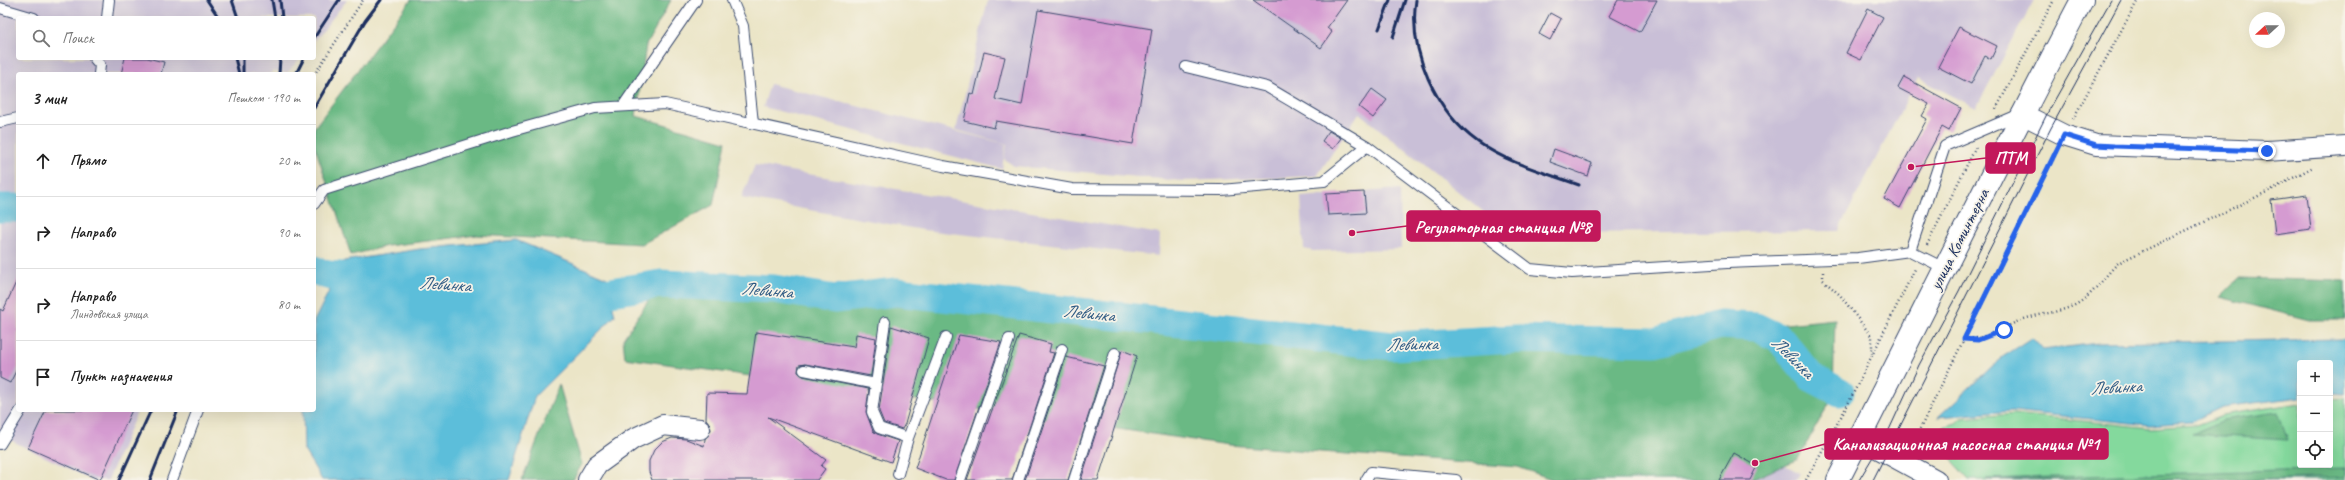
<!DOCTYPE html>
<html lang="ru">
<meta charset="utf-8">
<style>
:root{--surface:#fff;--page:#f2f2f2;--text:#222;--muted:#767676;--line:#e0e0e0}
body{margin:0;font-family:Caveat,sans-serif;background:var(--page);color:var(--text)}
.controls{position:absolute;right:12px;bottom:12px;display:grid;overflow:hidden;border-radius:4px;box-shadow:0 4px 16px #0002}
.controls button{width:36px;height:36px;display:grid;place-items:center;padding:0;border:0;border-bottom:1px solid var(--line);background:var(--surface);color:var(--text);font:20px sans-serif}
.compass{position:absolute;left:2249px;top:12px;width:36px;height:36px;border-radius:50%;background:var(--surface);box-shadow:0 4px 16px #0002;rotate:249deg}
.stop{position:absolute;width:12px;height:12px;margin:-9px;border:3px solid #2563eb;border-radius:50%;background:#fff}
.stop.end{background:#2563eb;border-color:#fff;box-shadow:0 1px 4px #0008}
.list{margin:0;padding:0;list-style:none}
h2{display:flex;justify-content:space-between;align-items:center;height:52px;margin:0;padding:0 16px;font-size:17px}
h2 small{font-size:13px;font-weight:400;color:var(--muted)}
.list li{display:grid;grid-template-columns:26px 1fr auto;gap:12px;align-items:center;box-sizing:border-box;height:72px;padding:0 16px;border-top:1px solid var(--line)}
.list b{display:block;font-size:15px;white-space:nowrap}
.list p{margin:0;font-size:13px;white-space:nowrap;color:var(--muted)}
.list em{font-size:13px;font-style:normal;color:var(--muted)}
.icon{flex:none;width:22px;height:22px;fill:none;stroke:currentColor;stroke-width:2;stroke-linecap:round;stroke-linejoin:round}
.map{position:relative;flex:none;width:2345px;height:480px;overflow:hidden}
.search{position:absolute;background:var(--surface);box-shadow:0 4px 16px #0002;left:16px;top:16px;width:300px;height:44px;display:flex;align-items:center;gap:10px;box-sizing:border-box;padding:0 14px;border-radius:4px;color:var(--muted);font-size:15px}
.panel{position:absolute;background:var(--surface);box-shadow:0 4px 16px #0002;left:16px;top:72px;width:300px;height:340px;border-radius:4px}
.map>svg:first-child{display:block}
.industrial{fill:#c9bfd7}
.green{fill:#84d99d;stroke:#50847e}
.forest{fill:#6bb984;stroke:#437471}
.water{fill:#5cbeda;stroke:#3c769c}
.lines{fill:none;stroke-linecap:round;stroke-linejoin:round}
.river{stroke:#5cbeda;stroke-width:29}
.building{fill:#d59bd1}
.service-casing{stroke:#3a4a6e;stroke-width:12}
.minor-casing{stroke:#3a4a6e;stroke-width:22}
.primary-casing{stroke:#3a4a6e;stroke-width:24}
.path{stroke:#3a4a6e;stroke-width:2.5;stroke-dasharray:1 3;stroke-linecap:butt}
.service{stroke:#fff;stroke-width:10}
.minor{stroke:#fff;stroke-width:20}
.primary{stroke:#fff;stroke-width:22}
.tram{stroke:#1b2f5e;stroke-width:1}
.rail{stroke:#1b2f5e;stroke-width:3}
.route{stroke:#2563eb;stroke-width:5}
.labels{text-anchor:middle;stroke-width:3.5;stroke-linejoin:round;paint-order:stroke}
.street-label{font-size:17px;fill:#1b2f5e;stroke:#f7f3e8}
.water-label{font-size:18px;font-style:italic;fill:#2e5a83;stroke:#f7f3e8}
.leader{fill:none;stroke:#c2185b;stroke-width:1.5}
.callout-dot{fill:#c2185b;stroke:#f7f3e8;stroke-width:1.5}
.callout{fill:#c2185b;stroke:#c2185b;stroke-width:1.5}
.callout-label{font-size:18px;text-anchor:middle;font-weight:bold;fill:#fff}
</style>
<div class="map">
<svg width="2345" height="480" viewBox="0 0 2345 480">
<rect width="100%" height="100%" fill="#f7f3e8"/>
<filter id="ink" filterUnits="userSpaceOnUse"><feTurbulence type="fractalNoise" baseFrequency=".025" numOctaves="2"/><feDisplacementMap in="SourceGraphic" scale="8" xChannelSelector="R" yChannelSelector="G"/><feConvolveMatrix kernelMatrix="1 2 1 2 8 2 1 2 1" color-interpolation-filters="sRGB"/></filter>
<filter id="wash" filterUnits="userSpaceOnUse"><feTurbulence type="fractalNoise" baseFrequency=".012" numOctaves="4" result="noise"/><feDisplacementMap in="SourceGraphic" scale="16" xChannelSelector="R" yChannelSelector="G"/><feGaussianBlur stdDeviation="0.9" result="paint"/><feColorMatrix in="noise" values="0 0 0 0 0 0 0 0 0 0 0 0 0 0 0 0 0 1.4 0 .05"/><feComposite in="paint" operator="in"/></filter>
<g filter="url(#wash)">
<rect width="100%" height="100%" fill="#ebe5c7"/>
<path class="industrial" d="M0,0h347l-33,41v-23h-296v40h282l-13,15 -15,-2 -1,3h-253v336h120l-30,70h-16l-92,-45z
M988,0h1046l-58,108 -58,-30 -80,153 -298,2 -46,-13 -135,-107 -42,63 -134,5 -169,-15 -10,-7 3,-15 -51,-14z
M770,84l236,60 -4,25 -239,-62z
M755,165l405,69 -1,22 -236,-26 -182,-32z
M1400,189l1,60 -88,2 -9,-2 -3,-52z
M1741,441l59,32 -4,7h-77z"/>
<path class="green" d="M2345,398v82h-376l-17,-19 -9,-34 13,-4 5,-5 53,-4 137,14 45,-3 26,-10 78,-12v62h30v-66z"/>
<path class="forest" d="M411,0h260l-25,45 -10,71 90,26 -13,63 -71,39 -165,-9 -90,11 -36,9 -37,-111v-16z
M2239,278l106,3v39h-36l-89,-23z
M654,292l824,49 278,-14 79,-8 -2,77 -35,63 -47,21h-197l-36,-13 -289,-22 -604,-87 -2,-19z
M559,384l23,80 -9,16h-51z
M2278,412l10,28 -97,-6 32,-14z
M2345,468v9l-90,3 -268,-1z"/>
<path class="water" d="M516,240l91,38 8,38 -80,80 -26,84h-187l-18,-30 -1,-40h11v-89l30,-60 76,-12z
M2032,338l11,12 55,-7 247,-4v55l-15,-1v-30h-30v34l-78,10 -31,15 -41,3 -138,-14 -74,6 63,-59z"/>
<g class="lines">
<path class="river" d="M0,208h18
M314,270l13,5 49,4
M570,293l22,2 69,-11 113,5 61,10 61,-7 497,54 122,-7 140,3 65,-17 36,2 23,11 32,39 29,15"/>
</g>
<g id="blocks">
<path class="building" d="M1253,0h94l-20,28 5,4 -11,16z
M1618,0h39l-17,32 -31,-16z
M1868,9l15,8 -22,43 -15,-7z
M1038,10l114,19 -19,115 -137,-23 -2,7 -30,-7 6,-28 4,2 10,-43 21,5 -10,42 27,6z
M1550,13l11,6 -11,21 -11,-6z
M1959,27l38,19 -6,13 -6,-3 -14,28 -33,-17z
M125,58h22l17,4 -3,12h-40z
M1904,77l57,31 -12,23 -7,-4 -42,81 -16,-9 43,-80 -5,-3 7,-12 -31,-16z
M1372,89l15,11 -14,18 -14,-11z
M1329,131l12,7 -8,11 -11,-8z
M1554,149l38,14 -4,13 -38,-14z
M1364,192l2,21 -38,2 -2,-21z
M2307,195l4,34 -36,5 -4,-34z
M18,278v89l-8,16 -10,-5v-69l3,2z
M891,326l38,12 -24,86 -3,5 -18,-6 -5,-12z
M756,332l98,15 2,-13 20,4 -5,38 -66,-12 -6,1 -1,7 5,4 66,13 -3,23 7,19 4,3 21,7 -7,21 -123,-45 58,43 -5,6 4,3 -8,11h-165l-3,-8v-11l5,-11 8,-8 10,-4 14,1 18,7 1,-7 6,-9 -1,-6 -4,-5 1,-26 40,1z
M959,335l42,7 -47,138h-8l-31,-12z
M1019,335l32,9 -2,8 5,1 -42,127h-45z
M1122,350l15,6 -39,124h-17z
M1066,357l38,9 -36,114h-43z
M46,410h86l-32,70 -72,-32z
M1734,453l23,13 -7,14h-31z"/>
</g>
</g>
<g filter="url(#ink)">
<use href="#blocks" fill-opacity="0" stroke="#3a4a6e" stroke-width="1"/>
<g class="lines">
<defs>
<path id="service" d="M732,0l11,26 10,97
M0,8l34,10
M107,18l2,-18
M94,58l6,7 -1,9
M1186,67l81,20 100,59 163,123 42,4 155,-10 131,-5 52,-7 34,17
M623,106l73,-106
M0,122l18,-4
M314,204l10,-14 188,-59 83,-23 70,-4 278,62 129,23 149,1 103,-9 43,-35
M1910,251l35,-105 75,-32
M804,370l72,14 -4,28 7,16 29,10
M876,384l9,-62
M0,444l21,-34
M898,474l10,-36 38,-101
M172,480l26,-70
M960,480l49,-141
M1018,480l44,-131
M1074,480l41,-127
M1366,480l5,-8 85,8"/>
<path id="minor" d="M2022,114l42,21 32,10 171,6 78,-5
M1859,438l77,42
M588,480l9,-15 36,-26 30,-14 37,4"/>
<path id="primary" d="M1838,480c82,-160 160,-321 244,-480"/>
</defs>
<use href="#service" class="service-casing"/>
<use href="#minor" class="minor-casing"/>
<use href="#primary" class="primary-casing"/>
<path class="path" d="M314,75l49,-75
M1996,109l58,-109
M2073,119l65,-119
M1927,245l49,-98
M1823,272v8l17,15 32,42v17
M1964,339c25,1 41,-14 63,-21 17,-5 38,-6 53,-16 15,-10 25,-26 38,-39l157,-75 38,-21
M1911,447l146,-297
M1806,480l41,-74 69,-139"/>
<use href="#service" class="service"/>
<use href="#minor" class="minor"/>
<use href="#primary" class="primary"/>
<path class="tram" d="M1859,480l30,-50 30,-65 40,-74 89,-179 63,-112
M1873,480l178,-352 70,-128"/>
<path class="rail" d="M207,0l12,18
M232,0l6,18
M272,0l3,18
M280,0l2,18
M1416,0c-8,51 20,112 62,142 29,21 68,31 101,43
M1379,29l11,-29
M1393,37l12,-37
M314,38l25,-38
M235,58l4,16
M243,58v16
M279,74l1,-16
M296,74l8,-16
M314,108l51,-87 16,-21
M119,480l32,-70
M150,480l28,-70"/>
</g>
</g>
<g class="lines" filter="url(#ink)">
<path class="route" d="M2004,330l-26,10 -14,-1 100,-204 32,10 18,1 153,5"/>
</g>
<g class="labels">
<g class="street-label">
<text transform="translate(1959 239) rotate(-63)" y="6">улица Коминтерна</text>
</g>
<g class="water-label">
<text transform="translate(445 284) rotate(4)" y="6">Левинка</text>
<text transform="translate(767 290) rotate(5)" y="6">Левинка</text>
<text transform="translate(1089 313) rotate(6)" y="6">Левинка</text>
<text transform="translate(1412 344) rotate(-1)" y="6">Левинка</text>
<text transform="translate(1793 357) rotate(45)" y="6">Левинка</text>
<text transform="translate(2116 387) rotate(-3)" y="6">Левинка</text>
</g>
</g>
<path class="leader" d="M1911 167L1986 158M1352 233L1407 226M1755 463L1825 444"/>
<g class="callout-dot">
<circle cx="1911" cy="167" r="4"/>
<circle cx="1352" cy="233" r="4"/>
<circle cx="1755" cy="463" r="4"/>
</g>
<g class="callout">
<rect x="1986" y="143" width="49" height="30" rx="4"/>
<rect x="1407" y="211" width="193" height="30" rx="4"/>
<rect x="1825" y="429" width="283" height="30" rx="4"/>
</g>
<g class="callout-label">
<text x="2011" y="164">ПТМ</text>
<text x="1503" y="233">Регуляторная станция №8</text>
<text x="1966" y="450">Канализационная насосная станция №1</text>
</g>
</svg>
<div class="controls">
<button>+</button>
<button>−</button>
<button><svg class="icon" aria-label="locate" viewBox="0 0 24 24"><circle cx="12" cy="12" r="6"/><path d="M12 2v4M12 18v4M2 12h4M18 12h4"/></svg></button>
</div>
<svg class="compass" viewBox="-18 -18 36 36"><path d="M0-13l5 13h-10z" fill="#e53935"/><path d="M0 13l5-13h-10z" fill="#767676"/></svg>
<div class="stop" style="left:2004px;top:330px"></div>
<div class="stop end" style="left:2267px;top:151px"></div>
<div class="search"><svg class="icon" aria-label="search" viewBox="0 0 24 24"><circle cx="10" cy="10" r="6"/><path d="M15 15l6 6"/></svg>Поиск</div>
<section class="panel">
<h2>3 мин<small>Пешком · 190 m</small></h2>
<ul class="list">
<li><svg class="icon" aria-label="ahead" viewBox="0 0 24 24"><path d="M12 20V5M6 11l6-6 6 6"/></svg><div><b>Прямо</b></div><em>20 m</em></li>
<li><svg class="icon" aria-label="right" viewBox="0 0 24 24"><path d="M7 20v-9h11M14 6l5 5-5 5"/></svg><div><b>Направо</b></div><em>90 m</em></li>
<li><svg class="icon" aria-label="right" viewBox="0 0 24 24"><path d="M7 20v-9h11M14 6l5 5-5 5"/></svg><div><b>Направо</b><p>Линдовская улица</p></div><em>80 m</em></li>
<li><svg class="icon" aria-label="arrive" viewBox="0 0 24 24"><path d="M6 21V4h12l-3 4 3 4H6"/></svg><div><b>Пункт назначения</b></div></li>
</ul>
</section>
</div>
